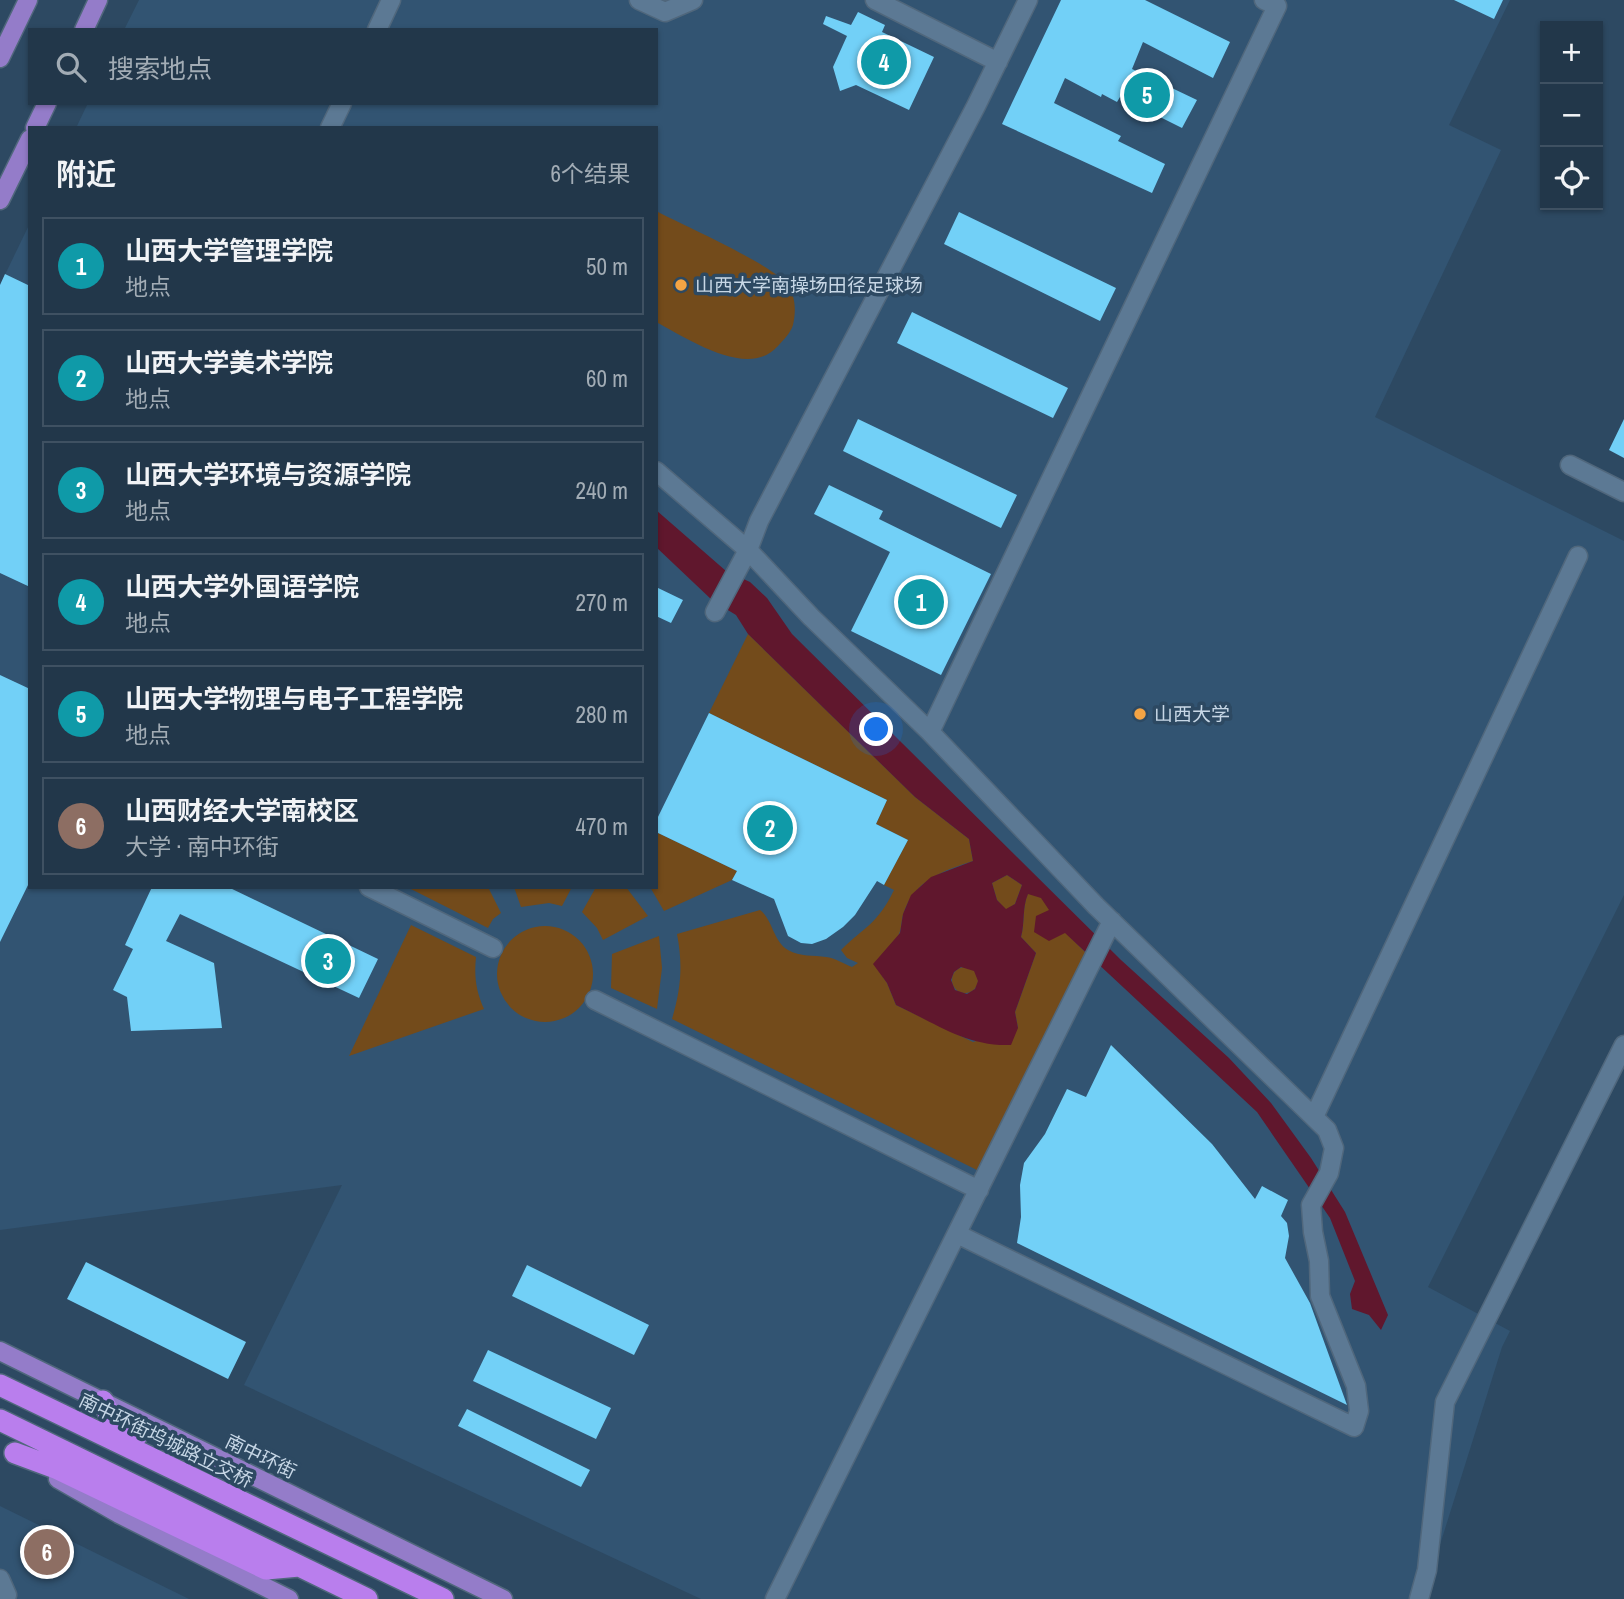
<!DOCTYPE html>
<html lang="zh">
<meta charset="utf-8">
<style>
:root{--surface:#22374a;--page:#2a3f51;--text:#f1f3f6;--muted:#a2acb5;--line:#3f5162;--accent:#e797bd}
body{margin:0;font-family:"Archivo Narrow","Noto Sans SC",sans-serif;background:var(--page);color:var(--text)}
.controls{position:absolute;right:21px;top:21px;display:grid;overflow:hidden;border-radius:0px;box-shadow:0 2px 5px #0004}
.controls button{width:63px;height:63px;display:grid;place-items:center;padding:0;border:0;border-bottom:2px solid var(--line);background:var(--surface);color:var(--text);font:35px sans-serif}
.you{position:absolute;left:877px;top:730px;width:24px;height:24px;margin:-18px;border:5px solid #fff;border-radius:50%;background:#1a73e8;box-shadow:0 0 0 10px #1a73e833}
.badge{display:grid;place-items:center;width:46px;height:46px;border-radius:50%;background:var(--accent);color:#fff;font-size:23px;font-weight:700}
.pin{position:absolute;translate:-50% -50%;border:4px solid #fff;box-shadow:0 2px 7px #0006}
.list{margin:0;padding:0;list-style:none}
h2{display:flex;justify-content:space-between;align-items:center;height:91px;margin:0;padding:0 28px;font-size:30px}
h2 small{font-size:23px;font-weight:400;color:var(--muted)}
.list li{display:grid;grid-template-columns:46px 1fr auto;gap:21px;align-items:center;box-sizing:border-box;height:98px;margin:0 14px 14px;padding:0 14px;border:2px solid var(--line);border-radius:0px}
.list b{display:block;font-size:26px;white-space:nowrap}
.list p{margin:0;font-size:23px;white-space:nowrap;color:var(--muted)}
.list em{font-size:23px;font-style:normal;color:var(--muted)}
.icon{flex:none;width:38px;height:38px;fill:none;stroke:currentColor;stroke-width:2;stroke-linecap:round;stroke-linejoin:round}
.map{position:relative;flex:none;width:1624px;height:1599px;overflow:hidden}
.search{position:absolute;background:var(--surface);box-shadow:0 2px 5px #0004;left:28px;top:28px;width:630px;height:77px;display:flex;align-items:center;gap:18px;box-sizing:border-box;padding:0 24px;border-radius:0px;color:var(--muted);font-size:26px}
.panel{position:absolute;background:var(--surface);box-shadow:0 2px 5px #0004;left:28px;top:126px;width:630px;height:763px;border-radius:0px}
.map>svg:first-child{display:block}
.built{fill:#325472}
.green{fill:#734b1b}
.water{fill:#60172d;fill-rule:evenodd}
.building{fill:#72d0f7}
.lines{fill:none;stroke-linecap:round;stroke-linejoin:round}
.minor-casing{stroke:#50677c;stroke-width:21}
.major-casing{stroke:#50677c;stroke-width:21}
.highway-casing{stroke:#50677c;stroke-width:24}
.minor{stroke:#5c7994;stroke-width:18}
.major{stroke:#947cc9;stroke-width:18}
.highway{stroke:#b97eed;stroke-width:21}
.poi-dot{fill:#f4a444;stroke:#2d4962;stroke-width:2.5}
.labels{text-anchor:middle;stroke-width:7;stroke-linejoin:round;paint-order:stroke}
.poi-label{font-size:19px;fill:#c7d7e6;stroke:#2d4962;text-anchor:start}
.street-label{font-size:19px;fill:#c7d7e6;stroke:#2d4962}
</style>
<div class="map">
<svg width="1624" height="1599" viewBox="0 0 1624 1599">
<rect width="100%" height="100%" fill="#2d4962"/>
<path class="built" d="M139,0h1371l-61,125 52,25 -126,267 249,124v354l-196,392 82,44 -8,16 -79,252h-722l-457,-214 98,-200 -342,45v-945l30,-62v664h626v-759h-580l12,-25h568v-73h-532z
M0,1506l189,93h-189z"/>
<path class="green" d="M656,211c27,14 115,53 131,73 9,12 9,28 6,41 -3,9 -9,14 -15,21 -30,34 -91,-8 -122,-24z
M748,634l167,163 54,42 4,22c-29,9 -59,20 -69,51 -3,7 -2,15 -5,22 -5,11 -17,21 -25,30l13,19 9,22 77,37 45,-14 -3,-16 21,-59 -15,-16c4,-15 1,-29 7,-44l13,4 24,35 22,22 -106,218 -309,-153c9,-30 11,-54 5,-85l83,-24c13,10 13,31 28,40 12,7 26,5 38,7 9,1 18,7 26,10l6,-4 -11,-5 -6,-8c24,-24 36,-25 53,-60l-10,-5 24,-45 -32,-16 11,-24 -178,-87z
M656,832l81,39 -5,9 -68,31 -14,-24h6z
M1007,875l15,10 -7,19 -9,6 -9,-10 -5,-17z
M407,887h81l13,26 -8,6 -5,9z
M514,887h58l-10,19 -13,-3 -28,4z
M596,887h30l22,29 -45,24 -6,-12 -15,-16z
M411,925l65,32c-2,20 0,34 8,52l-135,47z
M497 974a48 48 0 1 1 96 0a48 48 0 1 1-96 0Z
M659,936l3,32 -5,41 -46,-21 1,-34z
M952 980a13 13 0 1 1 26 0a13 13 0 1 1-26 0Z"/>
<path class="water" d="M656,510l70,61 24,11 17,16 25,36 329,326 108,98 42,45 40,55 34,54 43,103 -7,15 -12,-15 -17,-6 -2,-15 5,-13 -25,-63 -73,-106 -192,-179 -16,8 -15,-9 2,-16 13,-6 -8,-12 -13,-4c-6,14 -3,28 -7,43l15,16 -21,59 3,16 -7,17c-44,2 -76,-22 -115,-40l-9,-22 -14,-19 27,-31 3,-19 8,-19 20,-18 42,-16 -4,-22 -54,-42 -167,-163 -12,-19 -23,-14 -57,-54zM1007,875l15,10 -7,19 -9,5 -9,-9 -5,-17zM961,967l13,4 4,10 -3,8 -8,5 -12,-4 -4,-10 3,-8z"/>
<path class="building" d="M1061,0h84l85,42 -17,36 -70,-36 -11,27 65,31 -15,28 -62,-31 -3,5 -15,-8 -1,3 -36,-19 -11,25 67,33 -3,5 47,23 -13,29 -150,-69z
M1454,0h49l-9,19z
M858,12l27,13 -3,7 52,25 -25,53 -53,-25 -16,6 -7,-24 14,-31 -24,-12 3,-8 25,9z
M959,212l157,76 -16,33 -156,-77z
M5,274l25,12v301l-30,-14v-288z
M912,312l156,76 -15,30 -156,-75z
M858,419l159,76 -16,33 -158,-77z
M1624,419v39l-15,-8z
M829,485l54,26 -4,8 112,55 -50,101 -90,-44 39,-79 -76,-38z
M656,587l27,13 -12,23 -15,-7z
M0,675l30,14v192l-30,61z
M709,713l178,87 -11,24 32,16 -24,45 -7,-4 -22,34 -12,12 -17,12 -14,5 -11,-1 -13,-7 -14,-37 -42,-19 5,-9 -81,-39v-11z
M152,887h76l150,72 -19,39 -179,-84 -14,27 48,22 8,65 -91,3 -4,-34 -14,-7 20,-41 -8,-4z
M1111,1045l101,99 43,55 7,-13 26,14 -7,16 6,7 2,13 -4,22 25,45 37,102 -330,-162 4,-26 -1,-32 4,-22 21,-29 22,-45 19,8z
M86,1262l160,80 -18,37 -161,-80z
M527,1265l122,60 -15,30 -122,-59z
M488,1350l123,58 -15,31 -123,-58z
M467,1409l123,61 -9,17 -123,-61z"/>
<g class="lines">
<defs>
<path id="minor" d="M639,0l26,12 28,-12
M875,0l123,62
M377,30l14,-30
M330,128l12,-25
M1570,465l54,27
M656,471l92,79 -33,62
M930,732l347,-726 -13,-6
M369,887l124,61
M595,1000l384,190
M1314,1117l264,-561
M957,1234l397,193 5,-16 -3,-25 -36,-90 -1,-35 -6,-29 -2,-27 18,-32 5,-25 -7,-18 -231,-224 -166,-174 -119,-115 -63,-67 11,-29 217,-415 52,-106
M0,1579l7,16 -2,4
M775,1599l337,-678
M1419,1599l8,-29 18,-168 179,-357"/>
<path id="major" d="M84,30l14,-30
M0,58l28,-58
M35,128l12,-25
M0,200l30,-61
M0,1351l503,248
M58,1479l61,35 170,85"/>
<path id="highway" d="M0,1385l443,214
M103,1401l12,26 21,10
M0,1420l367,179
M15,1453l43,16 208,100 33,-3"/>
</defs>
<use href="#minor" class="minor-casing"/>
<use href="#major" class="major-casing"/>
<use href="#highway" class="highway-casing"/>
<use href="#minor" class="minor"/>
<use href="#major" class="major"/>
<use href="#highway" class="highway"/>
</g>
<g class="poi-dot">
<circle cx="681" cy="285" r="7"/>
<circle cx="1140" cy="714" r="7"/>
</g>
<g class="labels">
<g class="poi-label">
<text x="695" y="292">山西大学南操场田径足球场</text>
<text x="1154" y="721">山西大学</text>
</g>
<g class="street-label">
<text transform="translate(166 1440) rotate(26)" y="7">南中环街坞城路立交桥</text>
<text transform="translate(261 1456) rotate(26)" y="7">南中环街</text>
</g>
</g>
</svg>
<div class="controls">
<button>+</button>
<button>−</button>
<button><svg class="icon" aria-label="locate" viewBox="0 0 24 24"><circle cx="12" cy="12" r="6"/><path d="M12 2v4M12 18v4M2 12h4M18 12h4"/></svg></button>
</div>
<div class="you"></div>
<div class="pin badge" style="left:921px;top:602px;background:#0f9aa8">1</div>
<div class="pin badge" style="left:770px;top:828px;background:#0f9aa8">2</div>
<div class="pin badge" style="left:328px;top:961px;background:#0f9aa8">3</div>
<div class="pin badge" style="left:884px;top:62px;background:#0f9aa8">4</div>
<div class="pin badge" style="left:1147px;top:95px;background:#0f9aa8">5</div>
<div class="pin badge" style="left:47px;top:1552px;background:#8d6e63">6</div>
<div class="search"><svg class="icon" aria-label="search" viewBox="0 0 24 24"><circle cx="10" cy="10" r="6"/><path d="M15 15l6 6"/></svg>搜索地点</div>
<section class="panel">
<h2>附近<small>6个结果</small></h2>
<ul class="list">
<li><span class="badge" style="background:#0f9aa8">1</span><div><b>山西大学管理学院</b><p>地点</p></div><em>50 m</em></li>
<li><span class="badge" style="background:#0f9aa8">2</span><div><b>山西大学美术学院</b><p>地点</p></div><em>60 m</em></li>
<li><span class="badge" style="background:#0f9aa8">3</span><div><b>山西大学环境与资源学院</b><p>地点</p></div><em>240 m</em></li>
<li><span class="badge" style="background:#0f9aa8">4</span><div><b>山西大学外国语学院</b><p>地点</p></div><em>270 m</em></li>
<li><span class="badge" style="background:#0f9aa8">5</span><div><b>山西大学物理与电子工程学院</b><p>地点</p></div><em>280 m</em></li>
<li><span class="badge" style="background:#8d6e63">6</span><div><b>山西财经大学南校区</b><p>大学 · 南中环街</p></div><em>470 m</em></li>
</ul>
</section>
</div>
